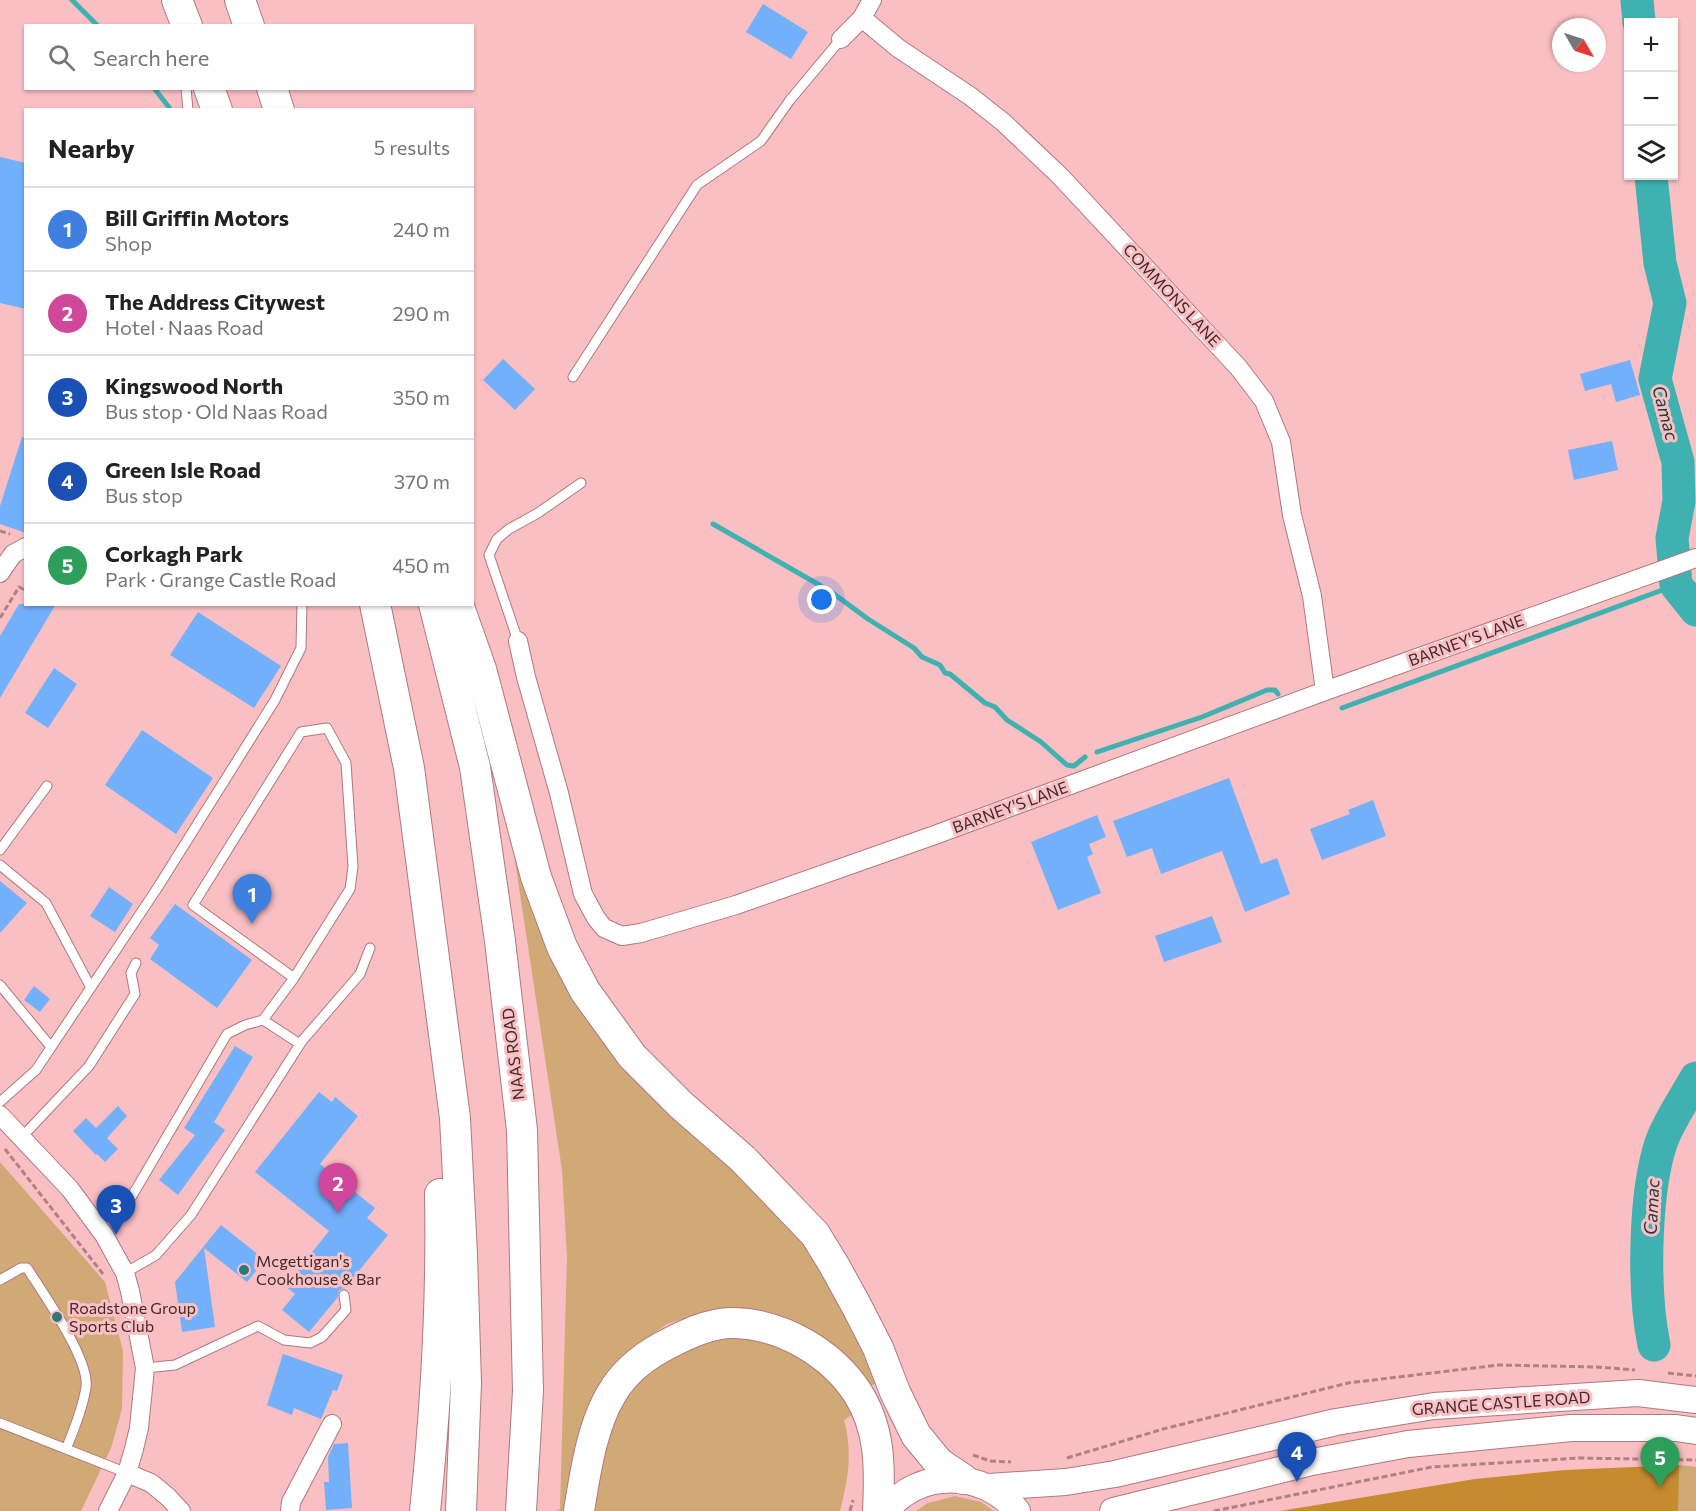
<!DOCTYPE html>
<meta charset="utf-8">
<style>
:root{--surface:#fff;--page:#f2f2f2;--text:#222;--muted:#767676;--line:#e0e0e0;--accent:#2e7877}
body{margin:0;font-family:Commissioner,sans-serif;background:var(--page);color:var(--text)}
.controls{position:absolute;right:18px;top:18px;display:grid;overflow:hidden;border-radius:0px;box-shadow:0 2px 4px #0004}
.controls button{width:54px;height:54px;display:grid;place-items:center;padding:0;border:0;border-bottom:2px solid var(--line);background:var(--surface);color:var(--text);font:30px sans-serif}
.compass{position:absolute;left:1552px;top:18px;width:54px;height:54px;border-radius:50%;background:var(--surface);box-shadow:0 2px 4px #0004;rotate:129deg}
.you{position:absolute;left:822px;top:600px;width:21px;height:21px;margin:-15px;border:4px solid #fff;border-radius:50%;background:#1a73e8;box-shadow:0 0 0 9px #1a73e833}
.badge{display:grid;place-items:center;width:39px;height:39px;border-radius:50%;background:var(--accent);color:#fff;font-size:20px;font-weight:700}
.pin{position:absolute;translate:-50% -50px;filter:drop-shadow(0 2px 3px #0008)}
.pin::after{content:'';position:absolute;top:32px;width:21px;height:18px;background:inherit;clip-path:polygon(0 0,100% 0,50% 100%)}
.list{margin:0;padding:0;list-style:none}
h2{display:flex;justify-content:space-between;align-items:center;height:78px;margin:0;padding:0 24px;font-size:26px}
h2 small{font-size:20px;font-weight:400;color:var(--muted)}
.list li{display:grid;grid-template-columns:39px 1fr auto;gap:18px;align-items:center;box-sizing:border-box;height:84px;padding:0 24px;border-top:2px solid var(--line)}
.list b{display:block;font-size:22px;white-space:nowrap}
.list p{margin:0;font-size:20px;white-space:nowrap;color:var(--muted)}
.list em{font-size:20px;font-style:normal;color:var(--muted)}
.icon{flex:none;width:33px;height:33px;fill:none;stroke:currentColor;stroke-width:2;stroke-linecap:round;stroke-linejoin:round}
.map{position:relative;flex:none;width:1696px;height:1511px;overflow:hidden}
.search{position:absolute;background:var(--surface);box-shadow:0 2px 4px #0004;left:24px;top:24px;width:450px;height:66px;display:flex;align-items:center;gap:15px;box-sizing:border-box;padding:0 21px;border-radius:0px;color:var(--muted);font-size:22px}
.panel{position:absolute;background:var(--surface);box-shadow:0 2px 4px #0004;left:24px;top:108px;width:450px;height:498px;border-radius:0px}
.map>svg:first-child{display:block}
.green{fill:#d0a976}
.forest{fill:#c68b2e}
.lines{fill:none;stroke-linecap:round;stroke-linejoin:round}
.stream{stroke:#3eb1b0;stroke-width:5}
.river{stroke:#3eb1b0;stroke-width:33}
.building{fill:#72b0fb}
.service-casing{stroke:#af797d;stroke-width:11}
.minor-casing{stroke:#af797d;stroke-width:20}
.secondary-casing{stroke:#af797d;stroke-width:28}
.trunk-casing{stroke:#af797d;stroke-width:32}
.path{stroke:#ae8285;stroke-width:3;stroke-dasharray:6 3;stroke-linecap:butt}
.service{stroke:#fff;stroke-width:9}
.minor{stroke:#fff;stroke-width:18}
.secondary{stroke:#fff;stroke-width:26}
.trunk{stroke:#fff;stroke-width:30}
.poi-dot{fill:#2e7877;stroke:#f9bfc2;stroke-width:2}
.labels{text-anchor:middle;stroke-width:6;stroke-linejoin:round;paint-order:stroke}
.street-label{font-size:16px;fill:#412a2c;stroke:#f9bfc2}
.poi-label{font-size:16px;fill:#412a2c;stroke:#f9bfc2;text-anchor:start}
.water-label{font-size:18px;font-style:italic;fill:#243d3d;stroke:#f9bfc2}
</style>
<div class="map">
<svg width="1696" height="1511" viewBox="0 0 1696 1511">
<rect width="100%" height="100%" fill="#f9bfc2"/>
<path class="green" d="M513,848l33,95 204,234 75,92 55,113 -14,5 -15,-23 -20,-21 -37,-20 -43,-13 -43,1 -41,13 -39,28 -57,159h-15l4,-2 7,-252 -5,-87z
M0,1162l105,120 18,69 -1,58 -11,39 -30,63h-81z
M732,1336l31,2 30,12 43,36 16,29 -8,5c9,34 4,58 -4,91h-245l9,-63 12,-34 17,-31 34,-30z
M1679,1465l17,2v44h-166l115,-44z
M955,1496l26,6 13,9h-78l12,-8z"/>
<path class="forest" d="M1679,1465l-1,46h-398l195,-32 90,-9z"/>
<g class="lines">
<path class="stream" d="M72,0l26,26
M154,88l17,22
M713,524l117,67 38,28 46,29 8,9 18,8 5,8 5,1 35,29 10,4 12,13 34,22 26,23 7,1 11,-9
M1342,708l334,-123
M1097,752l105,-35 65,-27h8l3,4"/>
<path class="river" d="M1637,0l2,22
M1651,176l9,87 10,40 -15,76 23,83 1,39 -7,37 4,47 20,25
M1654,1345c-11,-53 -10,-150 7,-202 7,-21 24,-45 35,-65"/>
</g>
<path class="building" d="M763,4l45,28 -17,27 -45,-27z
M0,157l26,6v146l-26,-6z
M503,359l32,30 -20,21 -32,-30z
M1630,360l10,35 -24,7 -5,-18 -26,7 -5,-17z
M22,437l4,1v95l-26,-9v-18z
M1612,441l6,29 -44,10 -6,-30z
M19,604h37l-56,94v-62z
M198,612l83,54 -27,42 -84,-53z
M54,668l23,16 -29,44 -23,-15z
M142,730l71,48 -37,56 -71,-49z
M1229,778l32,86 16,-6 13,36 -45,18 -23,-61 -61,23 -9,-26 -25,9 -14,-36z
M1373,800l13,36 -64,24 -12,-31 40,-15 -2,-4z
M1097,815l9,22 -17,7 4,10 -6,3 14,36 -43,17 -27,-68z
M0,881l27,22 -27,30z
M109,887l24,17 -18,28 -25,-16z
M175,904l77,56 -35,48 -67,-49 9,-14 -9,-7z
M1212,916l10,26 -58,20 -9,-26z
M34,986l16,13 -10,13 -16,-12z
M235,1046l18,11 -39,65 11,8 -47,65 -19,-15 36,-45 -11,-7z
M319,1092l13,10 3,-5 23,19 -38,48 55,44 -8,10 21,17 -43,53 -6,2 -1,7 -29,35 -27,-22 13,-16 -10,-8 44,-55 -74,-59z
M118,1106l9,10 -20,22 11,11 -13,13 -8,-8 -1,1 -23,-24 13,-13 10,10z
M221,1225l44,35 -18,22 -43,-34 11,79 -33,5 -7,-50z
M283,1354l60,21 -6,16 -4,-1 -12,29 -27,-11 -2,7 -25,-10z
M348,1443l4,65 -26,2 -2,-28h5l-1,-25 6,-13z"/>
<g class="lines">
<defs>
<path id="service" d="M186,88l2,22
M573,377l124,-192 64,-44 29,-41 51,-61
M518,641l-29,-86 8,-16 12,-10 29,-16 43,-30
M327,728l19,35 7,104 -3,22 -56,89 -101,-73 108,-173z
M0,850l47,-64
M0,865l46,38 45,85
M0,985l51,62
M263,1020l37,24
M0,1102l36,-32 122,-183 117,-187 26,-52 1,-44
M21,1138l68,-72 46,-72 -4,-21 5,-10
M132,1196l95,-162 18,-9 18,-5 31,-42
M125,1273l31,-18 35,-40 111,-174 58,-67 10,-26
M0,1280l21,-12h6c16,25 63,92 59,119 -3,21 -12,43 -20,62
M145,1368l30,-3 83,-39 26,14 26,3 12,-6 24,-27 -2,-15
M0,1423l127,50"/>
<path id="minor" d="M872,0l-10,18 36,30 72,48 33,26 57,54 178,191 26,34 17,41 11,73 20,81 13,95
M841,39l21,-21
M0,573l13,-19 13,-7
M518,641l8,36 33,116 24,101 13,24 8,10 18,8 19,-3 95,-28 196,-69 393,-145 371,-133
M0,1115l70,74 34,46 21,38 5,18 15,77 -6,60 -5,21 -7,24 -19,38
M127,1473l24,10 17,14 13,14
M290,1511l1,-9 41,-78"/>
<path id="secondary" d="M989,1487l77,-5 49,-8 221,-52 98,-16 204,-13 58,7
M886,1511c32,-43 99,-41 131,0
M1113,1511l199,-49 96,-18 163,-16h105l20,3"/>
<path id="trunk" d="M177,0l10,26
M240,0l9,26
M209,88l8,22
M272,88l7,22
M375,604l34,164 46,350 7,136 4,129 -5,128
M434,604l41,163 25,174 22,189 6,261 -7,120
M458,604l23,65 55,208 26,70 23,44 47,65 49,49 62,54 72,75 19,31 22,40 22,43 17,44 21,43 23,28 24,16
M425,1511c11,-105 17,-212 15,-317
M579,1511c6,-37 13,-86 33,-118 11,-19 30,-35 50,-46 20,-11 48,-25 72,-24 48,1 97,30 123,69 24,37 23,77 21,119"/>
</defs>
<use href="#service" class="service-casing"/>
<use href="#minor" class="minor-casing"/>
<use href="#secondary" class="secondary-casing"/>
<use href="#trunk" class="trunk-casing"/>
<path class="path" d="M0,531l10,3
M0,618l19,-31 4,2 3,-4
M5,1149l98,125
M1668,1373l28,3
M973,1455l17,6 21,1
M1067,1458l96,-29 185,-46 151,-18 98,2 38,3
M850,1511l3,-11
M1214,1511l218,-44 147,-9 117,2"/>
<use href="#service" class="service"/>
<use href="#minor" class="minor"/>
<use href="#secondary" class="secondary"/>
<use href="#trunk" class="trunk"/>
</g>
<g class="poi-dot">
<circle cx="244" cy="1270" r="6"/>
<circle cx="57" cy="1317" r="6"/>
</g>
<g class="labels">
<g class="street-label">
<text transform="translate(1172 295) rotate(47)" y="6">COMMONS LANE</text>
<text transform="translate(1466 640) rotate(-20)" y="6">BARNEY'S LANE</text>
<text transform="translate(1010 807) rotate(-20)" y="6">BARNEY'S LANE</text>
<text transform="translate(513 1054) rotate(-97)" y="6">NAAS ROAD</text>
<text transform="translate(1501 1403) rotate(-4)" y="6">GRANGE CASTLE ROAD</text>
</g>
<g class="poi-label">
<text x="256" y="1267">Mcgettigan's<tspan x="256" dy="18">Cookhouse &amp; Bar</tspan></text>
<text x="69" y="1314">Roadstone Group<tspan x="69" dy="18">Sports Club</tspan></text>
</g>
<g class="water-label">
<text transform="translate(1665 413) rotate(75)" y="6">Camac</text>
<text transform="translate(1652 1207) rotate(-87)" y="6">Camac</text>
</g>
</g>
</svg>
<div class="controls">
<button>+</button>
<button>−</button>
<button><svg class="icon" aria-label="layers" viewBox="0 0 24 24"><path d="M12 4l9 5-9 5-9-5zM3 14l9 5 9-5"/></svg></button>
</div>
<svg class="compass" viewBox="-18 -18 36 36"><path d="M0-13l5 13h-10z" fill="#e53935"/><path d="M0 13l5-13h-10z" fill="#767676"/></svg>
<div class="you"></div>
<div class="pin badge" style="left:252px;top:924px;background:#3f7fe0">1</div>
<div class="pin badge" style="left:338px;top:1213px;background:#d1479c">2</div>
<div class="pin badge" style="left:116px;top:1235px;background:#1a4fb4">3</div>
<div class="pin badge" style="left:1297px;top:1482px;background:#1a4fb4">4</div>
<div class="pin badge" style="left:1660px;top:1487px;background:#2e9e5b">5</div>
<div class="search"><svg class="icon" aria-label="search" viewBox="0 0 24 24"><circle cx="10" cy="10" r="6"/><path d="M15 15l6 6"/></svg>Search here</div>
<section class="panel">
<h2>Nearby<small>5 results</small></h2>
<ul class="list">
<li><span class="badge" style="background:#3f7fe0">1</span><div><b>Bill Griffin Motors</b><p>Shop</p></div><em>240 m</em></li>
<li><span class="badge" style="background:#d1479c">2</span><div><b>The Address Citywest</b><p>Hotel · Naas Road</p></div><em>290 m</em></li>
<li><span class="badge" style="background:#1a4fb4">3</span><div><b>Kingswood North</b><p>Bus stop · Old Naas Road</p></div><em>350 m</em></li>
<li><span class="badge" style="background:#1a4fb4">4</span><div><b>Green Isle Road</b><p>Bus stop</p></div><em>370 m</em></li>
<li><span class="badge" style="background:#2e9e5b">5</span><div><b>Corkagh Park</b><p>Park · Grange Castle Road</p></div><em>450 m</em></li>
</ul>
</section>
</div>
